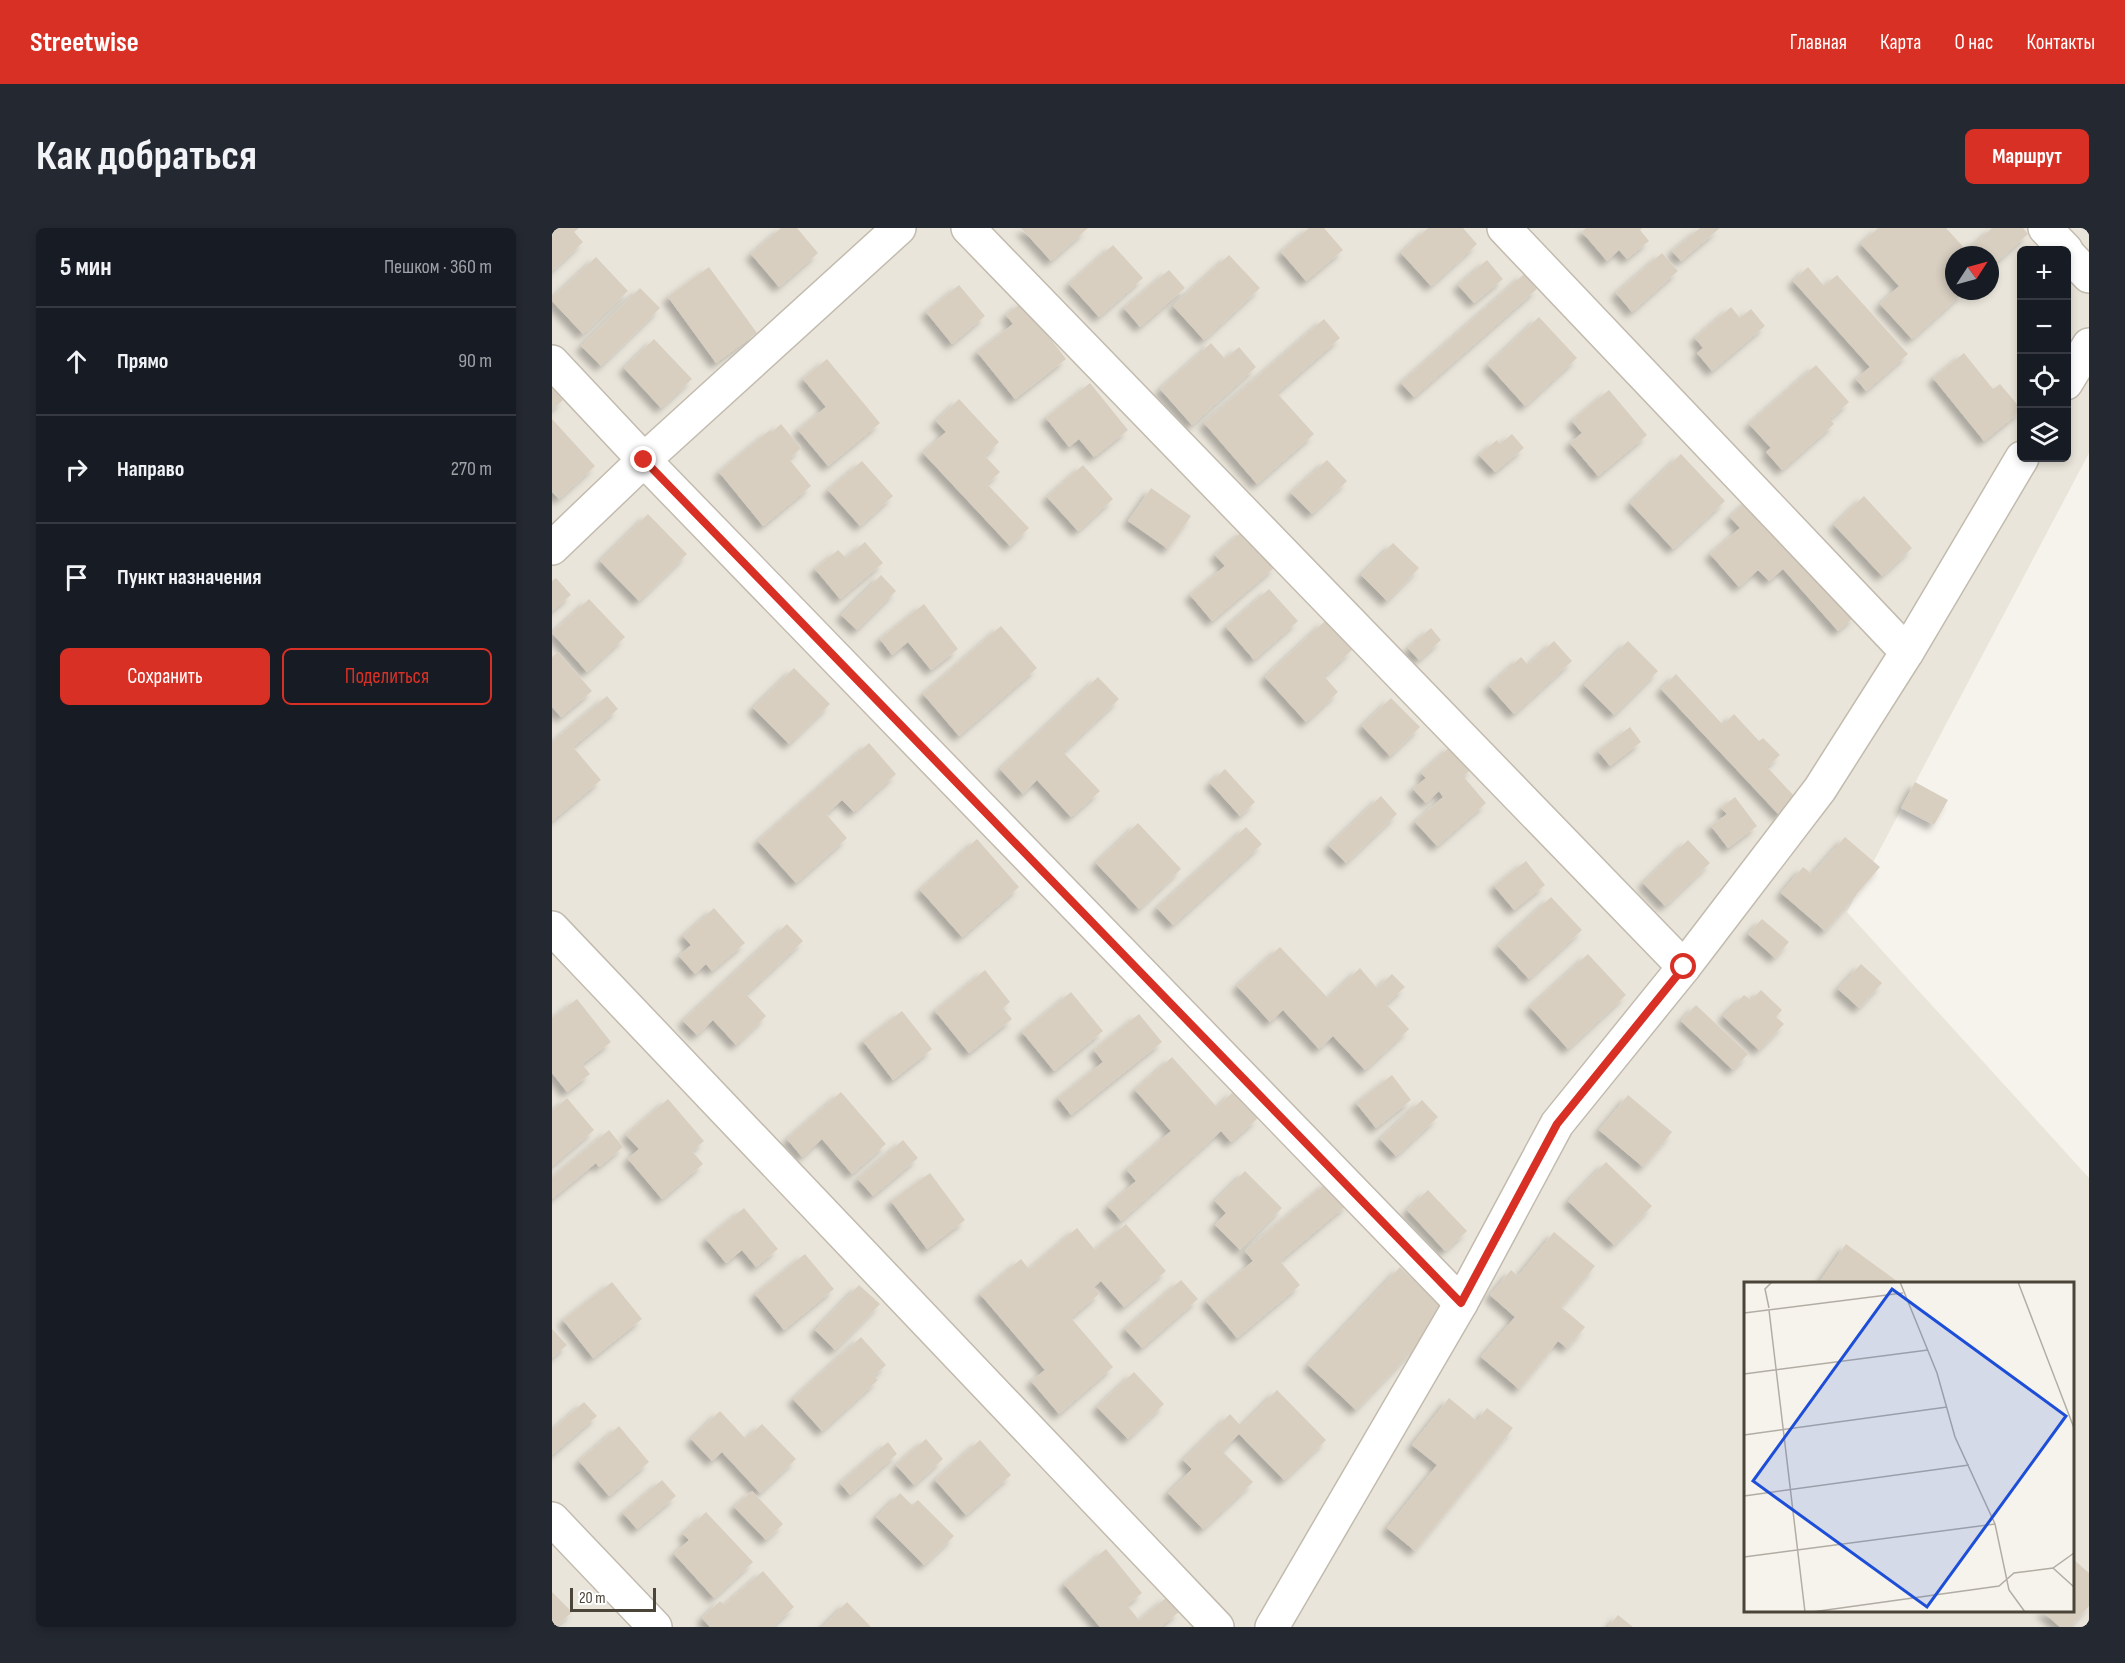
<!DOCTYPE html>
<html lang="ru">
<meta charset="utf-8">
<style>
:root{--surface:#171b24;--page:#242831;--text:#f1f3f6;--muted:#9ea1a6;--line:#363941;--accent:#d93025}
body{margin:0;font-family:"Sofia Sans Condensed",sans-serif;background:var(--page);color:var(--text)}
.controls{position:absolute;right:18px;top:18px;display:grid;overflow:hidden;border-radius:9px;box-shadow:0 3px 9px #0003}
.controls button{width:54px;height:54px;display:grid;place-items:center;padding:0;border:0;border-bottom:2px solid var(--line);background:var(--surface);color:var(--text);font:30px sans-serif}
.compass{position:absolute;left:1393px;top:18px;width:54px;height:54px;border-radius:50%;background:var(--surface);box-shadow:0 3px 9px #0003;rotate:54deg}
.scale{position:absolute;left:18px;bottom:15px;width:86px;box-sizing:border-box;padding-left:6px;border:3px solid #4b4439;border-top:0;font-size:16px;line-height:21px;white-space:nowrap;color:#4b4439;-webkit-text-stroke:4px #fff;paint-order:stroke}
.stop{position:absolute;width:18px;height:18px;margin:-14px;border:4px solid #d93025;border-radius:50%;background:#fff}
.stop.end{background:#d93025;border-color:#fff;box-shadow:0 2px 6px #0008}
.list{margin:0;padding:0;list-style:none}
h2{display:flex;justify-content:space-between;align-items:center;height:78px;margin:0;padding:0 24px;font-size:26px}
h2 small{font-size:20px;font-weight:400;color:var(--muted)}
.list li{display:grid;grid-template-columns:39px 1fr auto;gap:18px;align-items:center;box-sizing:border-box;height:108px;padding:0 24px;border-top:2px solid var(--line)}
.list b{display:block;font-size:22px;white-space:nowrap}
.list em{font-size:20px;font-style:normal;color:var(--muted)}
.actions{display:flex;gap:12px;padding:18px 24px}
.actions a{flex:1;padding:14px 0;border:2px solid var(--accent);border-radius:9px;text-align:center;font-size:21px;color:var(--accent)}
.actions .main{background:var(--accent);color:#fff}
.icon{flex:none;width:33px;height:33px;fill:none;stroke:currentColor;stroke-width:2;stroke-linecap:round;stroke-linejoin:round}
.map{position:relative;flex:none;width:1537px;height:1399px;overflow:hidden;border-radius:9px}
header{display:flex;align-items:center;gap:36px;box-sizing:border-box;height:84px;padding:0 30px;background:var(--accent);color:#fff}
header strong{font-size:28px}
nav{display:flex;gap:33px;margin-inline-start:auto;font-size:21px}
.intro{display:flex;align-items:center;justify-content:space-between;box-sizing:border-box;height:144px;padding:0 36px}
h1{margin:0;font-size:42px}
.button{padding:15px 27px;border-radius:9px;background:var(--accent);color:#fff;font-size:21px;font-weight:700}
main{display:flex;gap:36px;padding:0 36px}
aside{flex:1;background:var(--surface);border-radius:9px;box-shadow:0 3px 9px #0003}
.map>svg:first-child{display:block}
.residential{fill:#eae5da;fill-rule:evenodd}
.building{fill:#d8cfc1;filter:url(#shadow)}
.lines{fill:none;stroke-linecap:round;stroke-linejoin:round}
.minor-casing{stroke:#c2bbae;stroke-width:36}
.tertiary-casing{stroke:#c2bbae;stroke-width:36}
.minor{stroke:#fff;stroke-width:33}
.tertiary{stroke:#fff;stroke-width:33}
.route{stroke:#d93025;stroke-width:8}
.inset-road{fill:none;stroke:#b2ada4;stroke-width:1.5}
.view{fill:#1d4ed8;fill-opacity:0.15;stroke:#1d4ed8;stroke-width:3}
.inset-edge{fill:none;stroke:#4b4439;stroke-width:3}
</style>
<header>
<strong>Streetwise</strong>
<nav><a>Главная</a><a>Карта</a><a>О нас</a><a>Контакты</a></nav>
</header>
<div class="intro"><h1>Как добраться</h1><a class="button">Маршрут</a></div>
<main>
<aside>
<h2>5 мин<small>Пешком · 360 m</small></h2>
<ul class="list">
<li><svg class="icon" aria-label="ahead" viewBox="0 0 24 24"><path d="M12 20V5M6 11l6-6 6 6"/></svg><div><b>Прямо</b></div><em>90 m</em></li>
<li><svg class="icon" aria-label="right" viewBox="0 0 24 24"><path d="M7 20v-9h11M14 6l5 5-5 5"/></svg><div><b>Направо</b></div><em>270 m</em></li>
<li><svg class="icon" aria-label="arrive" viewBox="0 0 24 24"><path d="M6 21V4h12l-3 4 3 4H6"/></svg><div><b>Пункт назначения</b></div></li>
</ul>
<div class="actions"><a class="main">Сохранить</a><a>Поделиться</a></div>
</aside>
<div class="map">
<svg width="1537" height="1399" viewBox="0 0 1537 1399">
<defs>
<filter id="shadow"><feDropShadow dx="-5.5" dy="5.5" stdDeviation="3" flood-color="#0004"/></filter>
</defs>
<rect width="100%" height="100%" fill="#f6f3ec"/>
<path class="residential" d="M0,0h1537v225l-242,459 242,266v449h-1537zM1470,22h44v208h-44zM1402,27h36v36h-36zM1194,1056h326v326h-326z"/>
<path class="building" d="M4,0h23l-5,4 9,10 -31,29v-39z
M229,0h16l21,25 -39,34 -28,-33z
M469,0h67l-37,33z
M757,0h15l19,22 -37,31 -25,-29z
M876,0h35l14,16 -46,42 -30,-33z
M1034,0h56l-2,2 9,11 -22,18 -8,-9 -12,11 -25,-29z
M1148,0h20l-39,33 -9,-10z
M1326,0h68l21,23 25,-23h31l5,6 -38,34v-13h-36v36h11l-53,48 -32,-35 19,-18 -38,-42z
M561,17l30,33 -44,39 -30,-33z
M1110,25l16,18 -46,41 -16,-19z
M677,27l31,33 -56,52 -31,-34z
M44,29l32,34 -45,43 -31,-33v-3z
M935,32l16,19 -29,24 -16,-18z
M157,39l48,66 -41,30 -48,-66z
M1256,39l16,19 13,-11 71,79 -42,37 -10,-12 14,-12 -77,-86z
M617,42l16,18 -45,39 -16,-19z
M972,46l13,15 -123,108 -13,-14z
M407,57l26,31 -33,28 -26,-32z
M88,60l20,20 -59,58 -20,-20z
M470,74l44,57 -51,40 -38,-47 36,-28 -7,-9z
M1179,79l9,11 11,-9 14,17 -53,45 -15,-18 6,-5 -8,-10z
M987,89l38,41 -52,48 -37,-41z
M772,91l16,19 -63,55 37,41 -57,50 -53,-61z
M102,111l38,40 -31,29 -37,-40z
M659,115l14,16 14,-12 17,20 -64,58 -32,-36z
M1412,125l29,36 7,-5 22,26 -38,31 -51,-63z
M275,131l53,64 -52,43 -30,-36 28,-23 -23,-28z
M1264,137l33,37 -19,17 4,5 -52,46 -16,-18 5,-4 -22,-24z
M538,155l38,47 -34,27 -15,-18 -10,8 -23,-29z
M0,159l11,13 -11,10z
M1057,162l38,45 -49,41 -28,-33 12,-10 -10,-12z
M407,171l40,43 -14,14 15,16 -13,12 42,44 -19,18 -87,-93 23,-21 -10,-11z
M0,191l43,47 -36,33 -7,-7z
M229,196l20,24 -12,11 22,27 -48,40 -44,-54 51,-42 2,2z
M960,206l12,14 -29,24 -16,-17 18,-15 3,4z
M1129,226l44,47 -52,48 -43,-46z
M775,232l20,21 -35,33 -21,-21z
M310,233l31,35 -33,30 -32,-36z
M531,237l30,34 -35,32 -31,-34z
M599,260l40,28 -23,33 -40,-28z
M1312,268l48,52 -30,28 -48,-51z
M1199,270l104,118 -17,15 -55,-62 -14,12 -11,-11 -19,17 -29,-33 30,-26 -10,-11z
M96,286l39,40 -48,47 -39,-40z
M692,302l31,37 -63,54 -22,-26 35,-29 -10,-11z
M313,314l18,21 -43,36 -25,-30 23,-19 8,8z
M841,315l26,25 -32,33 -26,-26z
M329,347l15,16 -39,39 -16,-15z
M4,350l15,17 -19,16v-30z
M717,361l29,32 -44,39 -28,-33z
M37,371l36,38 -38,35 -35,-39z
M372,376l34,45 -27,21 -23,-28 -16,13 -12,-16z
M773,393l27,29 -28,26 14,16 -32,30 -41,-45z
M449,398l36,42 -78,68 -36,-42z
M879,400l10,12 -22,20 -11,-12z
M1002,413l18,20 -58,53 -25,-28 32,-29 7,8z
M1076,413l30,30 -44,44 -30,-30z
M6,424l34,39 -31,26 -9,-10v-50z
M242,440l36,36 -41,40 -36,-36z
M1124,446l47,51 11,-11 25,27 4,-3 17,17 -13,12 30,32 -17,17 -119,-127z
M546,449l21,22 -56,53 37,39 -29,26 -34,-37 -14,14 -23,-25z
M55,468l11,13 -45,38 28,33 -49,41v-79z
M839,470l29,29 -30,29 -28,-30z
M1078,499l11,15 -31,24 -12,-15z
M317,515l27,31 -42,38 -12,-12 -16,14 21,24 -51,45 -38,-42z
M899,518l21,23 -9,7 23,27 -49,43 -22,-24 28,-25 -4,-6 -13,12 -13,-14 13,-11 -5,-5z
M673,541l30,33 -15,14 -30,-33z
M1363,554l33,18 -14,25 -33,-17z
M829,568l16,18 -51,49 -17,-17z
M1183,569l22,29 -29,22 -17,-22 16,-12 -6,-6z
M586,595l43,46 -42,40 -43,-46z
M694,599l16,17 -89,81 -16,-17z
M1293,609l35,30 -55,64 -44,-38 22,-26 9,7z
M425,611l42,48 -57,50 -42,-47z
M1136,612l22,23 -45,43 -22,-23z
M974,633l19,24 -31,25 -20,-24z
M999,669l31,33 -53,49 -31,-33z
M162,680l31,35 -33,28 -6,-7 -11,10 -16,-18 12,-11 -8,-9z
M1210,691l27,23 -14,16 -27,-24z
M235,696l16,17 -57,53 20,22 -30,29 -23,-25 -16,15 -14,-14z
M728,719l48,51 32,-30 17,20 15,-14 13,13 -19,17 23,25 -44,41 -32,-34 -14,13 -36,-39 -13,12 -33,-36z
M1036,726l38,41 -58,54 -38,-42z
M1309,736l21,19 -23,25 -21,-19z
M433,742l25,32 -7,6 9,11 -43,34 -34,-42z
M1209,762l21,20 -6,7 8,7 -25,26 -36,-34 21,-21 7,5z
M519,764l32,39 -49,40 -32,-39z
M25,771l34,43 -29,22 8,10 -23,18 -15,-19v-55z
M1144,777l52,49 -15,16 -52,-49z
M350,783l30,38 -39,31 -30,-39z
M587,786l23,28 -91,73 -13,-17 45,-36 -9,-12z
M620,829l45,50 17,-16 24,27 -27,24 -10,-11 -100,90 -13,-15 28,-25 -9,-11 44,-39 -36,-41z
M840,847l19,25 -35,28 -20,-25z
M289,864l45,52 -34,30 -30,-35 -20,18 -15,-18z
M1076,867l44,37 -29,35 -44,-37z
M15,870l27,32 -42,36v-55z
M116,871l36,42 -12,10 11,13 -41,35 -34,-40 11,-10 -13,-14z
M870,872l16,17 -42,39 -16,-17z
M57,902l14,17 -24,20 -3,-4 -44,36v-21z
M351,912l15,18 -45,38 -15,-17z
M1054,934l46,44 -38,39 -46,-44z
M693,943l37,37 -42,42 -25,-25 11,-12 -11,-12z
M378,945l35,47 -38,29 -36,-48z
M777,953l19,23 -68,57 20,24 -63,53 -31,-37 47,-40 -8,-10z
M876,962l39,41 -22,20 -38,-41z
M192,980l34,41 -22,18 -14,-17 -16,13 -20,-24z
M574,996l40,47 -42,36 -23,-26 -7,6 6,6 -29,25 42,49 -54,47 -28,-33 14,-11 -65,-76 41,-35 8,10 48,-41 18,22z
M1002,1004l41,34 -34,41 24,20 -18,21 -9,-7 -39,48 -38,-32 34,-40 -25,-22 21,-25 7,6z
M1294,1016l55,40h-83z
M253,1026l29,35 -50,41 -29,-36z
M848,1039l48,46 -92,97 -48,-45z
M629,1052l17,19 -56,49 -17,-19z
M60,1054l30,37 -49,39 -30,-38z
M307,1057l21,19 -45,46 -20,-20z
M0,1101l15,16 -15,13z
M309,1109l25,28 -12,11 4,4 -56,51 -29,-32z
M582,1144l30,32 -36,35 -31,-32z
M725,1162l49,50 -42,40 -45,-46 -17,17 31,31 -50,47 -35,-36 24,-24 -9,-9 47,-46 11,12z
M897,1170l28,23 10,-13 26,20 -98,123 -28,-23 50,-63 -25,-20z
M32,1174l13,14 -45,39v-25z
M168,1183l26,28 16,-15 34,35 -36,34 -38,-41 -10,9 -21,-22z
M67,1198l30,36 -40,34 -30,-35z
M374,1211l17,20 -29,26 -18,-20z
M428,1212l31,35 -45,40 -31,-35z
M336,1214l9,12 -47,41 -10,-12z
M110,1252l14,16 -39,33 -14,-16z
M200,1263l31,33 -17,16 -32,-33z
M348,1265l12,12 6,-5 36,36 -30,29 -48,-48z
M154,1284l47,50 -39,36 -40,-44 15,-14 -6,-6z
M554,1321l36,44 -15,12 12,15 28,-23 12,15 -19,15h-60l-36,-43z
M1520,1330l17,15v33l-19,21h-10l-19,-17h31z
M211,1343l31,36 -22,20h-62l-8,-9 18,-17 4,4z
M0,1364l20,20 -16,15h-4z
M295,1374l24,25h-49z
M1066,1387l15,12h-25z"/>
<g class="lines">
<defs>
<path id="minor" d="M416,0l716,739
M952,0l403,424
M1493,0l21,22
M1514,24l23,24
M0,134l92,98 817,843
M0,320l92,-88 255,-232
M0,700l665,699
M0,1291l103,108"/>
<path id="tertiary" d="M1514,155l23,-38
M720,1399l189,-324 96,-179 127,-157 136,-178 87,-137 115,-194"/>
</defs>
<use href="#minor" class="minor-casing"/>
<use href="#tertiary" class="tertiary-casing"/>
<use href="#minor" class="minor"/>
<use href="#tertiary" class="tertiary"/>
</g>
<g class="lines">
<path class="route" d="M92,232l817,843 96,-179 127,-157"/>
</g>
<g transform="translate(1192 1054)">
<rect width="330" height="330" fill="#f6f3ec"/>
<path class="inset-road" d="M156,0l37,91 18,64 40,87 14,66 16,22M274,0l56,146M25,26l-4,-19 7,-7M25,28l36,302M0,31l159,-20M0,92l184,-24M0,153l203,-28M0,214l225,-31M0,275l251,-33M309,286l21,19M68,330l187,-26 15,-13 39,-5 21,-15"/>
<path class="view" d="M148,7l174,127 -139,191 -174,-126z"/>
<rect width="330" height="330" class="inset-edge"/>
</g>
</svg>
<div class="controls">
<button>+</button>
<button>−</button>
<button><svg class="icon" aria-label="locate" viewBox="0 0 24 24"><circle cx="12" cy="12" r="6"/><path d="M12 2v4M12 18v4M2 12h4M18 12h4"/></svg></button>
<button><svg class="icon" aria-label="layers" viewBox="0 0 24 24"><path d="M12 4l9 5-9 5-9-5zM3 14l9 5 9-5"/></svg></button>
</div>
<svg class="compass" viewBox="-18 -18 36 36"><path d="M0-13l5 13h-10z" fill="#e53935"/><path d="M0 13l5-13h-10z" fill="#9ea1a6"/></svg>
<div class="scale">20 m</div>
<div class="stop" style="left:1132px;top:739px"></div>
<div class="stop end" style="left:92px;top:232px"></div>
</div>
</main>
